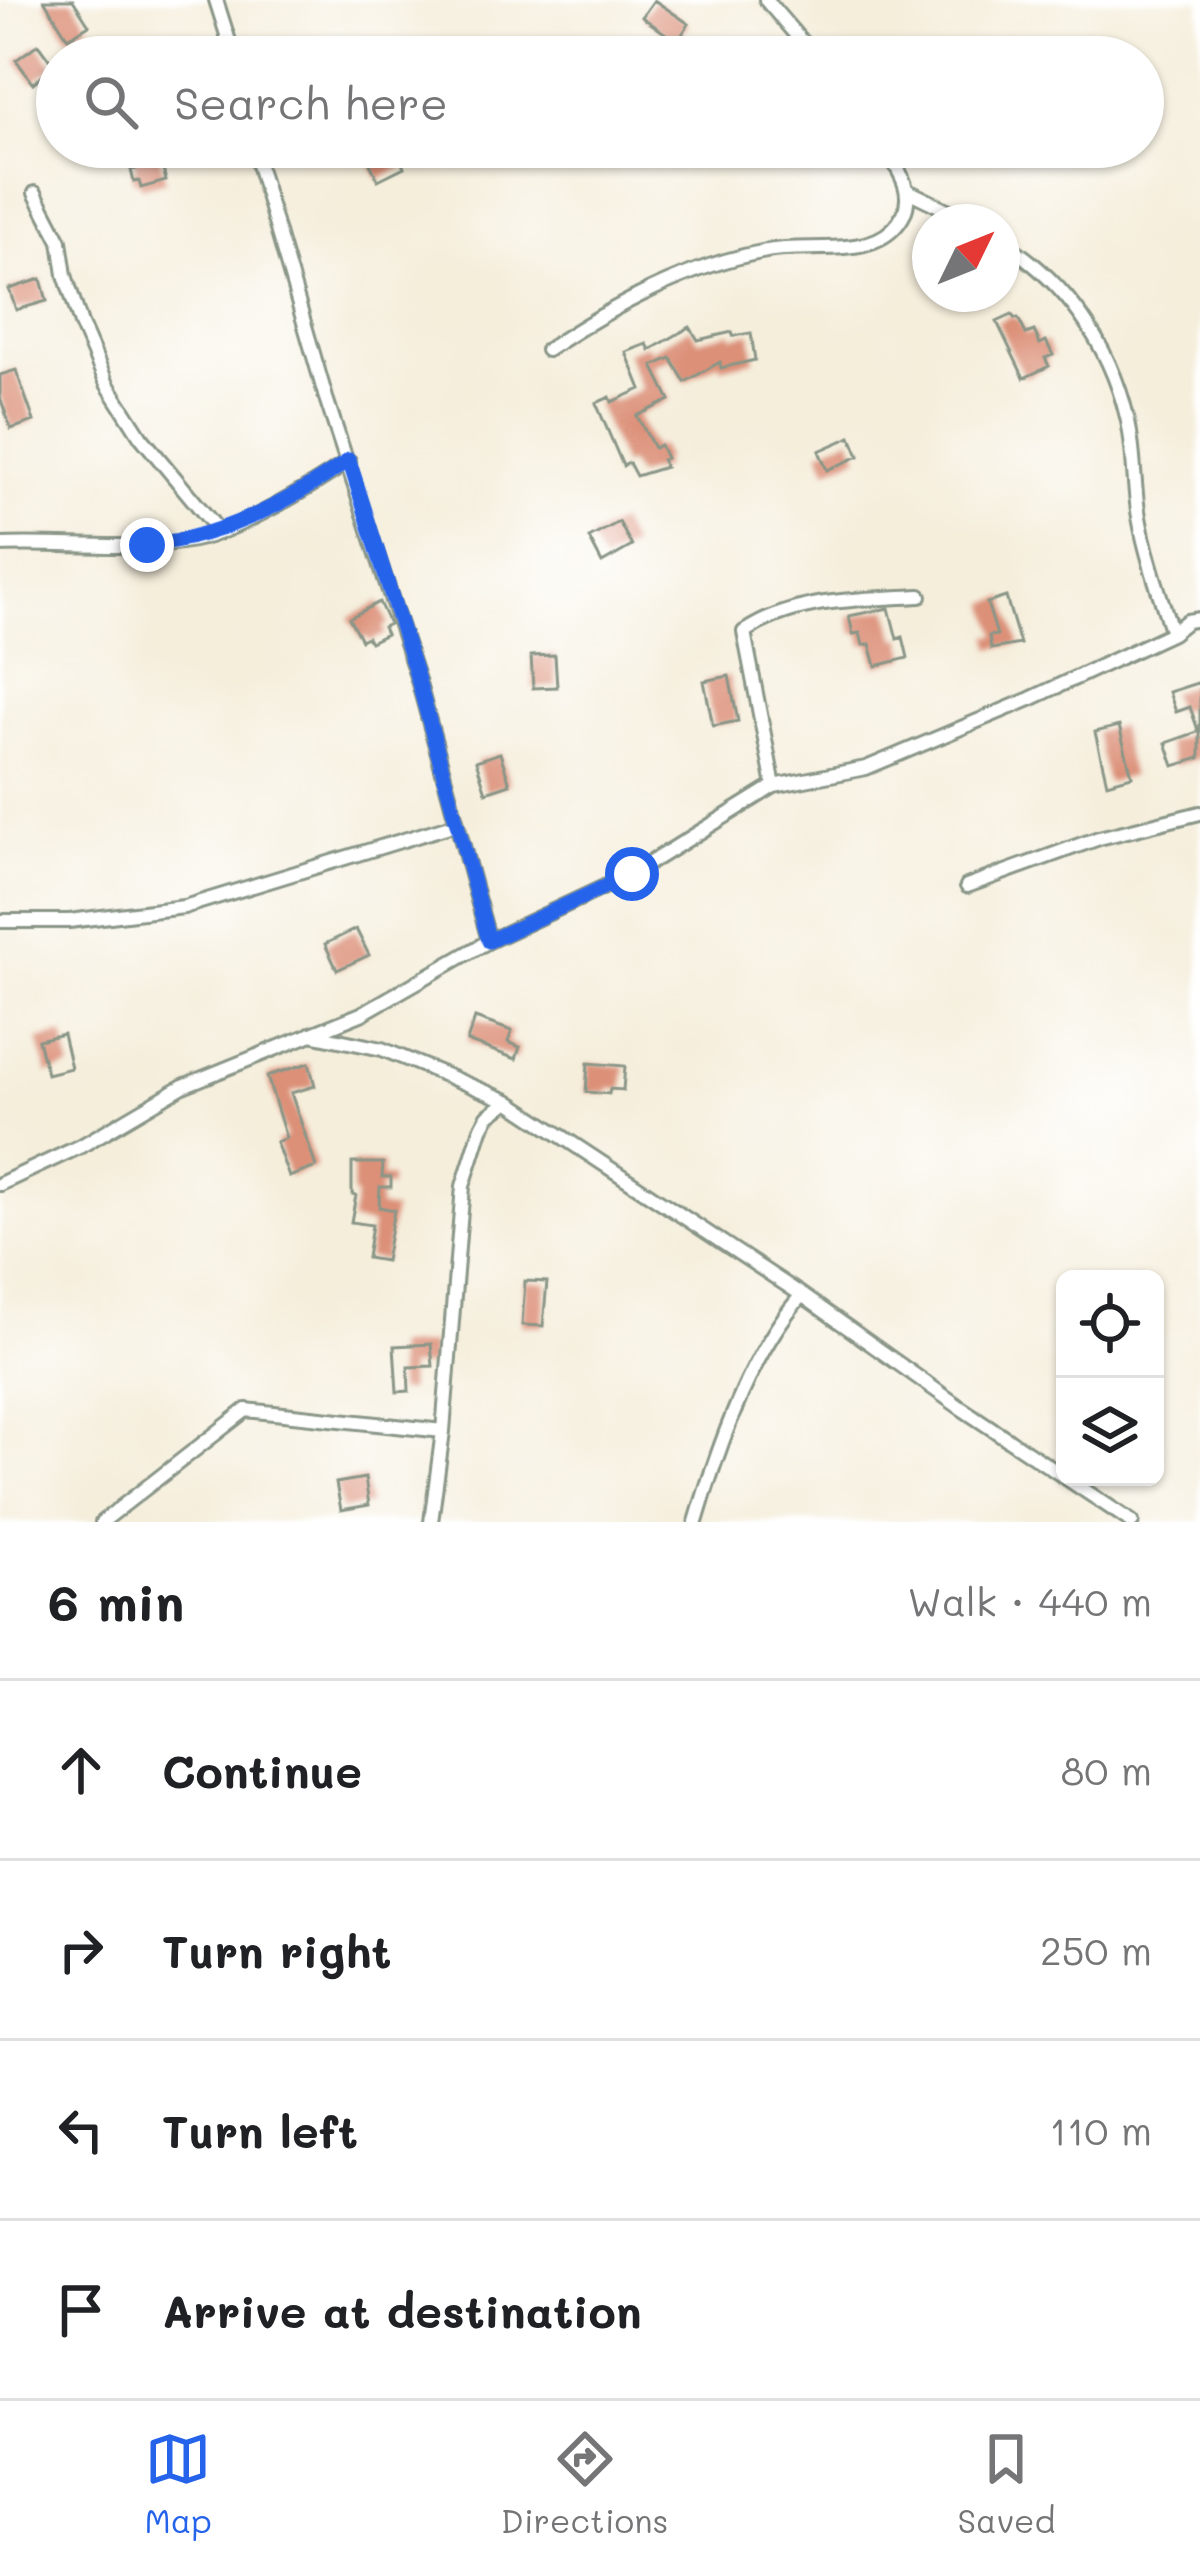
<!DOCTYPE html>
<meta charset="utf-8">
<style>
:root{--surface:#fff;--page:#f6f6f6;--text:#202124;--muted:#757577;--line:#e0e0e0;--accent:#2563eb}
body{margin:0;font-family:Mali,sans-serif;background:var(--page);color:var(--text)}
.controls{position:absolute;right:36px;bottom:36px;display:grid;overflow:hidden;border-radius:18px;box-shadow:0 3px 9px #0004}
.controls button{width:108px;height:108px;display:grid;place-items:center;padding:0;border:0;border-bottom:3px solid var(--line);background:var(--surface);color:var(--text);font:60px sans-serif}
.compass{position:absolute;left:912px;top:204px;width:108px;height:108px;border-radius:50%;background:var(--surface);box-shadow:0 3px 9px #0004;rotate:47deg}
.stop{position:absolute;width:36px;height:36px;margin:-27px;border:9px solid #2563eb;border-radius:50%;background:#fff}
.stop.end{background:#2563eb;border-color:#fff;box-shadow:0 3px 12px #0008}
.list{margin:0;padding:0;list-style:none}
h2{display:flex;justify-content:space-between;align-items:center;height:156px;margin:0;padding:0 48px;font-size:51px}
h2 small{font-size:39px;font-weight:400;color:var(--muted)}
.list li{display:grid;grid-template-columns:78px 1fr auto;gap:36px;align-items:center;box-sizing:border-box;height:180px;padding:0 48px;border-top:3px solid var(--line)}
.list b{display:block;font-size:45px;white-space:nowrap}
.list em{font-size:39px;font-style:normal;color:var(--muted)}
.icon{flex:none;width:66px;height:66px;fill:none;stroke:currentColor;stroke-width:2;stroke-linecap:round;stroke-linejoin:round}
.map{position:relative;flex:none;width:1200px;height:1522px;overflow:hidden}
.search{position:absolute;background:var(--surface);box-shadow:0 3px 9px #0004;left:36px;right:36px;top:36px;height:132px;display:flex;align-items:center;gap:30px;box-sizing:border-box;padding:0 42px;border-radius:66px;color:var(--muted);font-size:45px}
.sheet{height:876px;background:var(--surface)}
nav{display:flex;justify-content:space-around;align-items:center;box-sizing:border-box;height:168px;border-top:3px solid var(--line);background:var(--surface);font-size:33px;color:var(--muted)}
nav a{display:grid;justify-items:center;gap:6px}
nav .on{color:var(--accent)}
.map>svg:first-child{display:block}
.building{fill:#dc9078}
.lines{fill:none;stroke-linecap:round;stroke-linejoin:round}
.minor-casing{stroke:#8a9688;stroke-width:18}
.minor{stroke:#fff;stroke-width:12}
.route{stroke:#2563eb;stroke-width:15}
</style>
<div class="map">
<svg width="1200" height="1522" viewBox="0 0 1200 1522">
<rect width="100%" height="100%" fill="#fff"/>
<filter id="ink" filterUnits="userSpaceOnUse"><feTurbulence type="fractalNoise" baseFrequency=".00833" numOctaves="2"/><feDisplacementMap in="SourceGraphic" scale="24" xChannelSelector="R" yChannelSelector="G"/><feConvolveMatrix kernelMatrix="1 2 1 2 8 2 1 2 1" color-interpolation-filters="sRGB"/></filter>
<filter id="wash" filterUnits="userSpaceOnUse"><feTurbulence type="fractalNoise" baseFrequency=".004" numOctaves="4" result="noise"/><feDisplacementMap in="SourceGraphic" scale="48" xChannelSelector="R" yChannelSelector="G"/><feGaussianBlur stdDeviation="2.7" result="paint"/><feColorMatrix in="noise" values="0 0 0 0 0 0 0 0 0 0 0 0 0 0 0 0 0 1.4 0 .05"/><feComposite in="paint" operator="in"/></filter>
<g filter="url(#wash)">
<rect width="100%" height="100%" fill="#f5eedb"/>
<g id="blocks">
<path class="building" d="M44,0h29l16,25 -21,13z
M654,0l35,24 -12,18 -35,-25z
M38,44l16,22 -21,17 -17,-23z
M373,147h20l11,20 -26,13 -14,-29z
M158,149l8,32 -25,7 -2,-7 -5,1 -3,-12 5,-1 -3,-13z
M41,279l6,22 -31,9 -7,-21z
M1012,315l3,4 3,-1 8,16 8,-3 6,13 6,-3 7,14 -8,3 4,8 -25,12 -27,-56z
M690,327l8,13 34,-8 1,4 18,-3 4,27 -34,8 -1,-6 -35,20 -14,-24 -18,8 17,34 -33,16 17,32 6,-3 6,13 -4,2 3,7 -29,9 -7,-13 -6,3 -27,-63 14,-6 2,5 29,-13 -15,-37 21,-8 3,6z
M16,370l18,51 -23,8 -11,-32v-22z
M851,437l8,19 -32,14 -8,-19z
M619,522l13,24 -30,17 -13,-25z
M1006,597l14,47 -29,5 -2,-13 8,-1 -10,-32z
M379,602l10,22 -6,3 3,7 -16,8 -3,-5 -6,3 -12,-22z
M889,608l8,31 6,-2 5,21 -32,8 -6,-22 -7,1 -3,-12 -7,1 -4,-18z
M555,655l2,32 -24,1 -2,-32z
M729,676l9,45 -25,5 -9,-45z
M1200,682v48h-2l-8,-23 -14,5 -7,-20z
M1119,726l13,50 -25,7 -12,-51z
M1200,731v27l-26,8 -8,-23z
M500,753l10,31 -24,8 -10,-31z
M356,929l13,26 -32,15 -12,-26z
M475,1018l37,13 -4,11 12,5 -4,12 -49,-18z
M63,1034l8,34 -24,6 -9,-34z
M309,1063l6,23 -24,7 25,74 -27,10 -13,-35 10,-4 -19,-62z
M588,1063l37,3 -2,24 -13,-1 -1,5 -23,-2z
M352,1163h31l-1,14h9v10h-11l-1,20 15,3 -9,51 -18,-3 5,-33 -21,-3 5,-27 -4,-1z
M525,1281l22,1 -4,44 -21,-1z
M431,1344l2,22 -25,1 1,24 -12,1 -3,-46z
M365,1478l4,27 -28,5 -5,-27z"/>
</g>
</g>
<g filter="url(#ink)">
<use href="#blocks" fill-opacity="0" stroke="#8a9688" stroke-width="3"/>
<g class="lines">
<defs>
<path id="minor" d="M216,0l18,57
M766,0l49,57
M253,147l73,251 92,282 71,261
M908,191l64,31
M35,193l25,48 5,34 16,49 26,60 34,53 77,93
M1002,241c63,41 107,101 125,176 8,32 6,67 12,100 7,39 21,78 33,116
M547,350c66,-44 141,-85 220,-99 38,-8 97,7 126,-22 28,-28 9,-56 -10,-82
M0,545c64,-3 130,7 194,-5 42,-8 119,-54 155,-79
M774,786l-30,-154c53,-35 114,-32 176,-36
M967,886l132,-48 101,-25
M0,921h69l115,-14 272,-83
M310,1034l72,15 126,52 294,194 159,113 171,114
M0,1184l81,-38 102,-60 178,-72 128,-73 143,-67 142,-88 92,-18 164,-69 142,-66 15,-12 13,-2
M102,1522l144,-112 197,21
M431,1522l12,-91 20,-245 18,-57 7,-13 20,-15
M696,1522c21,-72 56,-172 106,-227"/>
</defs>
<use href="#minor" class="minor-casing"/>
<use href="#minor" class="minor"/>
</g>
</g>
<g class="lines" filter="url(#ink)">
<path class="route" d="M147,545c74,-7 142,-42 202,-85l69,220 71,261 143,-67"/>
</g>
</svg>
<div class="controls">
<button><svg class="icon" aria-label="locate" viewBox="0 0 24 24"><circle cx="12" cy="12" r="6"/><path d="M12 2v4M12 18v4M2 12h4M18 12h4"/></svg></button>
<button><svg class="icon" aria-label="layers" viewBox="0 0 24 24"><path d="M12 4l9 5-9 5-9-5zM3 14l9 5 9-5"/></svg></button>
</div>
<svg class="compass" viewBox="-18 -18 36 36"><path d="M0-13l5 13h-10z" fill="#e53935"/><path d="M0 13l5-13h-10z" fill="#757577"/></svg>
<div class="stop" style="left:632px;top:874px"></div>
<div class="stop end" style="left:147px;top:545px"></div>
<div class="search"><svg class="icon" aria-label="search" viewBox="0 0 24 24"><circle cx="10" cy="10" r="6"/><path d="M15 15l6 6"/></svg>Search here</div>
</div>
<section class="sheet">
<h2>6 min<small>Walk · 440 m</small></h2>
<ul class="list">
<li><svg class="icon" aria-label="ahead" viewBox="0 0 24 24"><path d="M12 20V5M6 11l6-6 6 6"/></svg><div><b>Continue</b></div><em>80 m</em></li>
<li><svg class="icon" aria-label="right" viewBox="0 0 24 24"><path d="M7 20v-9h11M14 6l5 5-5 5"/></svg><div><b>Turn right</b></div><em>250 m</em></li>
<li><svg class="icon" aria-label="left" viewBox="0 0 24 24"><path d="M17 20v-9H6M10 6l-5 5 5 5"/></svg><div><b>Turn left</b></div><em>110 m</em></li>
<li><svg class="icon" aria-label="arrive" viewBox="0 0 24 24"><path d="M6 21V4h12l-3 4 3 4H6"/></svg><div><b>Arrive at destination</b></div></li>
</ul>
</section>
<nav>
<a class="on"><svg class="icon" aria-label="map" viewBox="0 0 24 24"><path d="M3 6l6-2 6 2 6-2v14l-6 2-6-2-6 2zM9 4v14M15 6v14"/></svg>Map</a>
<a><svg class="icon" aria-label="directions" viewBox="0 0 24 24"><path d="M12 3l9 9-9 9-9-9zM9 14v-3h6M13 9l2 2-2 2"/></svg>Directions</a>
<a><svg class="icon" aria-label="saved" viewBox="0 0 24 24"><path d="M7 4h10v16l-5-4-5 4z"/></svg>Saved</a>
</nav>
